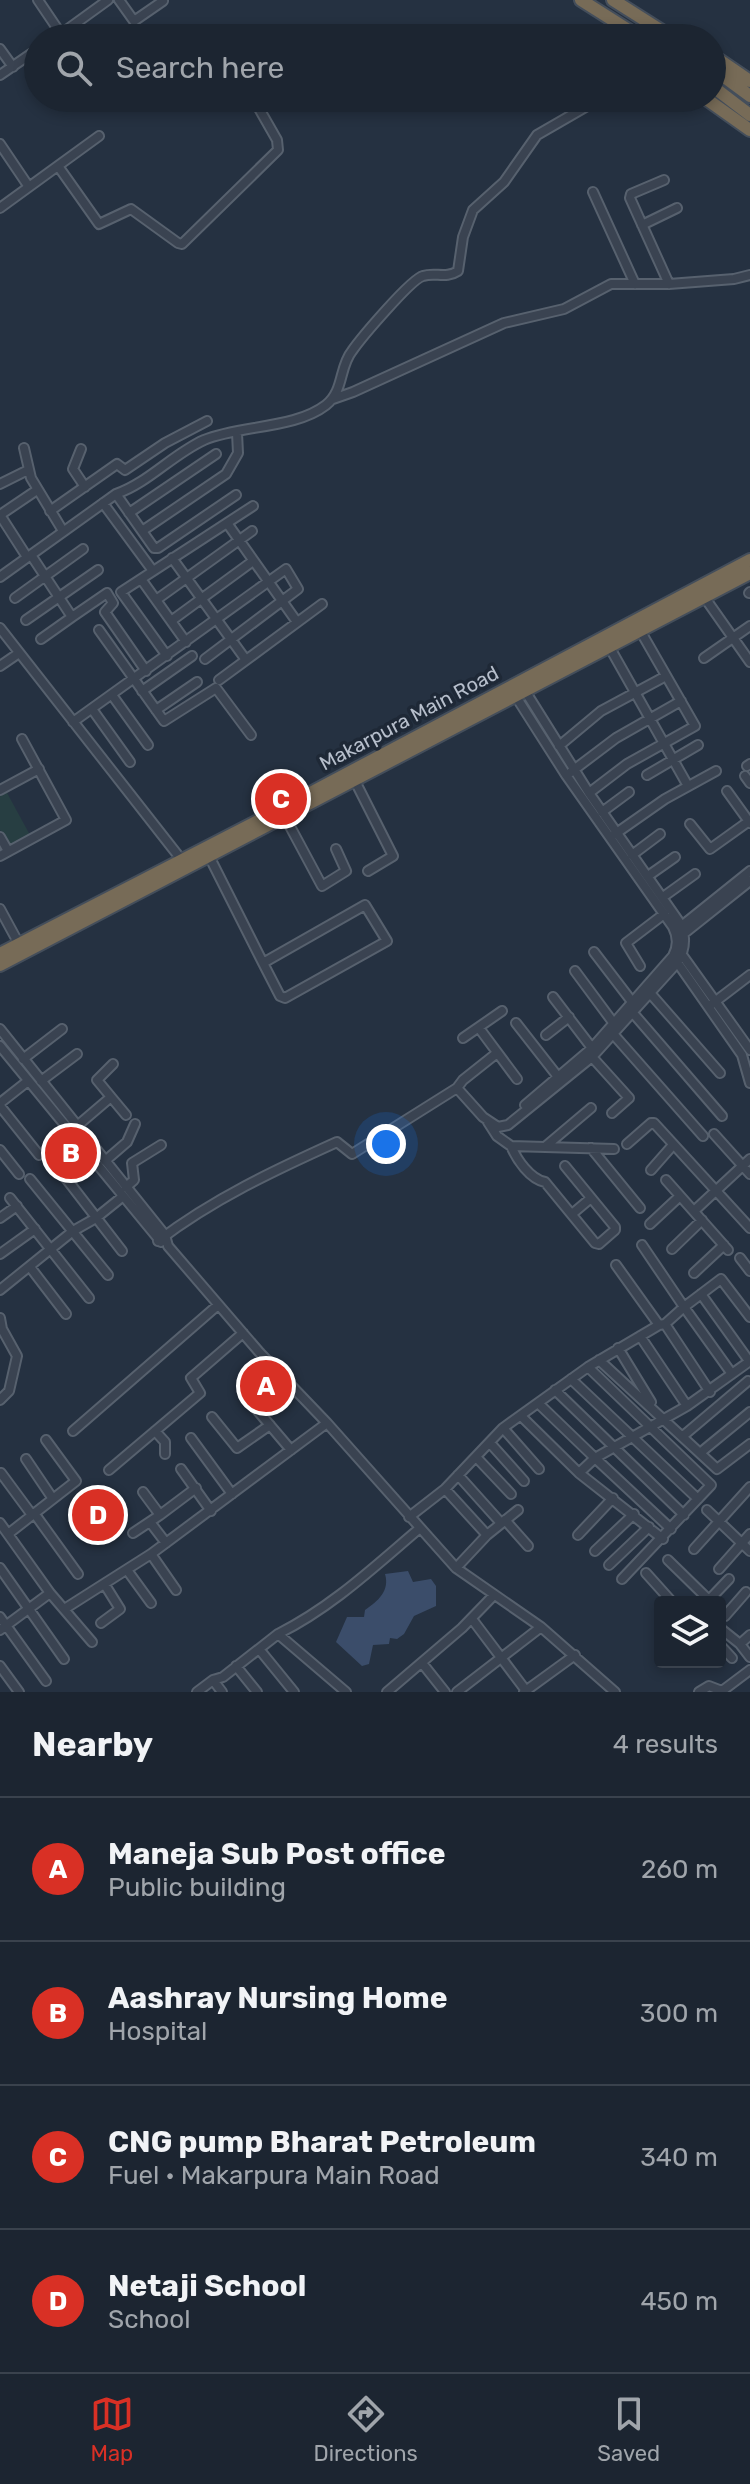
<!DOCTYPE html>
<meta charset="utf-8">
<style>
:root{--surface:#1c2531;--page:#29313d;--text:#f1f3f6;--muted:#a0a5ab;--line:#3a424d;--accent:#d93025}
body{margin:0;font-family:Rubik,sans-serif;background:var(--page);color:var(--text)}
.controls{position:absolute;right:24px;bottom:24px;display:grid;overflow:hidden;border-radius:8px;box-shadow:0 4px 12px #0003}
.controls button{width:72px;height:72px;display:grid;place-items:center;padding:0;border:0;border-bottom:2px solid var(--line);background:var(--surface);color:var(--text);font:40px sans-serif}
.you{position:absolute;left:386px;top:1144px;width:28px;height:28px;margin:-20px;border:6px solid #fff;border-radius:50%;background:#1a73e8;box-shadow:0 0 0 12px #1a73e833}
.badge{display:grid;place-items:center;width:52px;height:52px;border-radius:50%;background:var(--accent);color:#fff;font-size:26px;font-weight:700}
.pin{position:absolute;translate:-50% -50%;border:4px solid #fff;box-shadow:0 2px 8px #0006}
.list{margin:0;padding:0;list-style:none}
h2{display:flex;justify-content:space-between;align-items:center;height:104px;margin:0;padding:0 32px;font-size:34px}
h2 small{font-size:26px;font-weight:400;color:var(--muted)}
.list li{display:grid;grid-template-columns:52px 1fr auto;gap:24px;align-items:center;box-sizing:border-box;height:144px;padding:0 32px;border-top:2px solid var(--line)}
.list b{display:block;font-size:30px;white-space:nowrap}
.list p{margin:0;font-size:26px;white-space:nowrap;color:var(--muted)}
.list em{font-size:26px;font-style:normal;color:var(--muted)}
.icon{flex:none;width:44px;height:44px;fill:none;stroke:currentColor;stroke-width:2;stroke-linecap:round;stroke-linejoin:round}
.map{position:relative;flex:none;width:750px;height:1692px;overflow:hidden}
.search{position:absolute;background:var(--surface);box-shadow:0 4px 12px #0003;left:24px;right:24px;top:24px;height:88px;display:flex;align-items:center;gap:20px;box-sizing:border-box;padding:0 28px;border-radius:44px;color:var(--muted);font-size:30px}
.sheet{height:680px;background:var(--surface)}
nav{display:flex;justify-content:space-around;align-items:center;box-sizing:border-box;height:112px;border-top:2px solid var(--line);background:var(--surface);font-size:22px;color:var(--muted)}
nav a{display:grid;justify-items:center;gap:4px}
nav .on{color:var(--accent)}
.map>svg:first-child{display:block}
.green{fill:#273e42}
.water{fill:#3b4d6a}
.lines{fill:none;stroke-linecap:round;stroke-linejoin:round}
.minor-casing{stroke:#57616e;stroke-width:12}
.highway-casing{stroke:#444e5b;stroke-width:16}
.minor{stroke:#3a4351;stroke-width:8}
.highway{stroke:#776b57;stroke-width:12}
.labels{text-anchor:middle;stroke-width:7;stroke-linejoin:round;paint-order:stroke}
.street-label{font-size:20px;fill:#b6becb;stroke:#1e2836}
</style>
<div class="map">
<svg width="750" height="1692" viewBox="0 0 750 1692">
<rect width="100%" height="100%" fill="#253141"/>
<path class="green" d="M6,791l24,44 -21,11 -9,-16v-36z"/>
<path class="water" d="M408,1571l5,11 18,-3 5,7v20l-22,10 -10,18 -7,5 -7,-1 -1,6 -16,1 -4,19 -7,2 -26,-24 11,-25h17l1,-7c13,-9 25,-19 20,-36z"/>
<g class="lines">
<defs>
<path id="minor" d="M38,0l23,34 -7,4
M119,0l15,21 29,-20
M61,34l47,-34
M0,49l13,18
M0,75l38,-26
M0,144l29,43
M58,166l41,58 32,-15 47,34 4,1 96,-94 -1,-10 -24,-42
M664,180l-33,14 -1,4 39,86
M593,192l42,92
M0,208l99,-72
M642,225l35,-17
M333,399l20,-7 151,-69 60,-14 47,-25h58l65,-5 16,-4
M24,448l7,30 32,53
M81,449l-8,20 12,18
M0,484l28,-14
M116,494l26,37 84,-57 12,-21 -1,-20
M103,503l50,68
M50,511l67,-47 8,6 40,-27 42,-22
M129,513l87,-59
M0,515l27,42
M0,515l37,-25
M227,523l70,99
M142,531l12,17h4l78,-53
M31,555l41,62 -31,22
M172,558l74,102
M0,577l116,-83c32,-11 57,-40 88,-54 36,-15 91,-11 122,-35 18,-14 13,-38 26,-54 9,-13 59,-72 71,-75 12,-4 23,3 35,-5l5,-34 10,-27 31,-28 33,-47 64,-37
M141,579l45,63
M749,593l1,-1
M15,598l68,-49
M705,598l45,64
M156,600l96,-69
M72,617l35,-24 6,10 -8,9 41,59
M26,620l72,-50
M171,621l82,-60
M0,628l184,235
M99,630l65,91 52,-33 35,47
M610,648l78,138
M167,656l-46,-64 132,-86
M704,658l46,-32
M0,666l19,-13
M219,680l103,-76
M142,691l50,-35
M513,692l53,83 107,152c5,10 5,20 0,29l-81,92 -67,57
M112,695l36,50
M92,709l38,53
M156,710l41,-28
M73,722l213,-153 12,20 -93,70
M559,746l42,-35 65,-35
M747,766l3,-2
M571,772l45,-34 65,-37
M647,775l51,-30
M745,776l5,7
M355,781l38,75 -25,15
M0,790l39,-21
M727,791l23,32
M589,793l38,-29 68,-38 -54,-94
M602,812l27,-20
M285,817l37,69 24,-15 -10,-22
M690,824l20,25 39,-28
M615,834l50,-35 51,-28
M0,837l8,14
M632,855l28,-21
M0,856l66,-36 -44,-81
M209,856l54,107 102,-58 22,36 -102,57 -5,-2 -17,-33
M648,876l27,-19
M663,897l32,-23
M0,909l19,35
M679,928l71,-57
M682,935l68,-54
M594,952l39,51
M680,952l70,98
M677,962l65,93 8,28
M640,966l-14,-23 38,-29
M575,971l40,54
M650,993l70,80
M553,997l39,51
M712,1004l38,-29
M633,1013l89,103
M516,1023l43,55
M479,1028l38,51
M0,1029l165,206 3,11 92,107 67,70 129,145 85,59 74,65
M546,1035l23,-18
M614,1035l89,101
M463,1038l39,-27
M0,1046l161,196
M592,1057l37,41 -17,15
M23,1059l39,-30
M41,1081l36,-27
M457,1088l6,-8 34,-27
M111,1097l15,18
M0,1103l28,-22
M0,1106l39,49
M488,1122l9,14 14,10 103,3
M77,1126l34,-29 -14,-17 16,-16
M714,1134l36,40
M627,1144l24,-21h3l96,105
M511,1146c6,14 19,33 34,36l50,61 4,1 16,-14v-3l-50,-61
M546,1146l45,-38
M591,1148l49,60
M0,1150l19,24
M105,1161l22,-19 8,-18
M58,1168l64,83
M651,1170l22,-25
M30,1179l78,96
M666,1180l62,70
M126,1187l8,-7 -2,-17 29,-18
M10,1198l79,100
M694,1211l56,-52
M572,1214l19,-16
M0,1218l17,-12
M650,1224l30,-28
M158,1241c55,-42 117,-71 179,-99l15,12 105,-66 26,29 15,10 10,-2 84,-68 85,-94c8,-12 9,-23 5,-37l-93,-133 -67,-107
M642,1245l42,62 37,-28 29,38
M672,1249l30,-29
M0,1254l35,-25
M740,1258l10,13
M30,1267l36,47
M694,1273l30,-28
M0,1290l73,-59 23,-13 26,-21
M701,1294l48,67
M0,1318l2,11 15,27 -8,35 -9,9
M665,1324l19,-17 48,67
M659,1325l6,-1 45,68
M640,1336l47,70
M618,1348l33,54
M599,1360l118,109 33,-25
M588,1367l123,118 -89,94
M571,1379l127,120
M555,1390l129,125
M246,1397l45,53
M539,1404l56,54 92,-52 63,-45
M521,1416l58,57 84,66
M212,1417l25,31 33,-23
M503,1428l36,41
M73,1431l145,-126
M155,1431l10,11v12
M683,1436l65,-55
M191,1438l41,56
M490,1443l34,38
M700,1453l50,-41
M476,1457l35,37
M26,1459l27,40
M181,1469l30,42
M109,1470l91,-77 -9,-15 52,-45
M1,1473l31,42
M579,1473l16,-15 76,71
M458,1475l43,48
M445,1489l42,46
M143,1492l17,23 36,-27
M707,1510l43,41
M34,1513l44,61
M409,1517l36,-28 58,-61 85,-61 71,-42 -43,-60
M505,1520l23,26
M150,1522l16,21
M0,1523l50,70
M133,1533l27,-18
M8,1534l68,-53 -30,-41
M578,1535l35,-37
M694,1549l56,-62
M595,1551l39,-37
M151,1554l25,36
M668,1560l43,42
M609,1565l40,-38
M0,1568l64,91
M456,1568l31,-33 31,-25
M719,1569l31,-35
M127,1570l24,33
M646,1573l26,29
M709,1600l20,-21
M66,1608l85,-54 176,-131
M725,1616l21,-24
M0,1617l46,64
M472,1619l55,73
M101,1623l19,-14 -15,-24
M720,1628l20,16 10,13
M0,1630l50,-37 42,49
M740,1644l10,-9
M720,1645l12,13
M259,1649l35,43
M422,1663l23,29
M0,1666l19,26
M236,1666l21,26
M213,1680l9,12
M197,1692l16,-12 10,-3 55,-43
M346,1692l-68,-58c54,-27 96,-67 142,-106
M387,1692l75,-64 32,-33
M457,1692l84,-65
M524,1692l51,-37
M699,1692l10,-6 13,5 28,-21"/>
<path id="highway" d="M581,0l60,38
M613,0l60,38
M712,55l38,26
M712,68l38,28
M712,86l38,29
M705,98l45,32
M0,954l254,-131 496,-263
M0,965l750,-392"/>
</defs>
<use href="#minor" class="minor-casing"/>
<use href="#highway" class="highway-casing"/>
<use href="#minor" class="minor"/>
<use href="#highway" class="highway"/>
</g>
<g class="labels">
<g class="street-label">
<text transform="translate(409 718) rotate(-28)" y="7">Makarpura Main Road</text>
</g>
</g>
</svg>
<div class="controls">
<button><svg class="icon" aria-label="layers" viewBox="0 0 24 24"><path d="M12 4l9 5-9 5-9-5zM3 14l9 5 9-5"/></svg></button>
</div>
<div class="you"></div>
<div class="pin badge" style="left:266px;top:1386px">A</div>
<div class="pin badge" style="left:71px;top:1153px">B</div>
<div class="pin badge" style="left:281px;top:799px">C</div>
<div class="pin badge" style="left:98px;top:1515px">D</div>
<div class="search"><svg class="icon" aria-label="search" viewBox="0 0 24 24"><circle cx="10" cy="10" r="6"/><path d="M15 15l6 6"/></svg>Search here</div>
</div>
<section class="sheet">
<h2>Nearby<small>4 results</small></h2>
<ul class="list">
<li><span class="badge">A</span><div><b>Maneja Sub Post office</b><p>Public building</p></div><em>260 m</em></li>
<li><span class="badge">B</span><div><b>Aashray Nursing Home</b><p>Hospital</p></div><em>300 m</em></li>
<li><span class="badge">C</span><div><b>CNG pump Bharat Petroleum</b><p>Fuel · Makarpura Main Road</p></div><em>340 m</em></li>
<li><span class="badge">D</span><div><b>Netaji School</b><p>School</p></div><em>450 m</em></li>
</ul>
</section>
<nav>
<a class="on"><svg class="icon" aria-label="map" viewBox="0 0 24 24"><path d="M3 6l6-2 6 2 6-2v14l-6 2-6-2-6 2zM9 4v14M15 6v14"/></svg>Map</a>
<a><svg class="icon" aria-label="directions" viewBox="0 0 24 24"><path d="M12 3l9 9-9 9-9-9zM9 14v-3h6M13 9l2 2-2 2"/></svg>Directions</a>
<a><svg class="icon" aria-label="saved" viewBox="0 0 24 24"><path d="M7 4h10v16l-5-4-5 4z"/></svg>Saved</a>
</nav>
